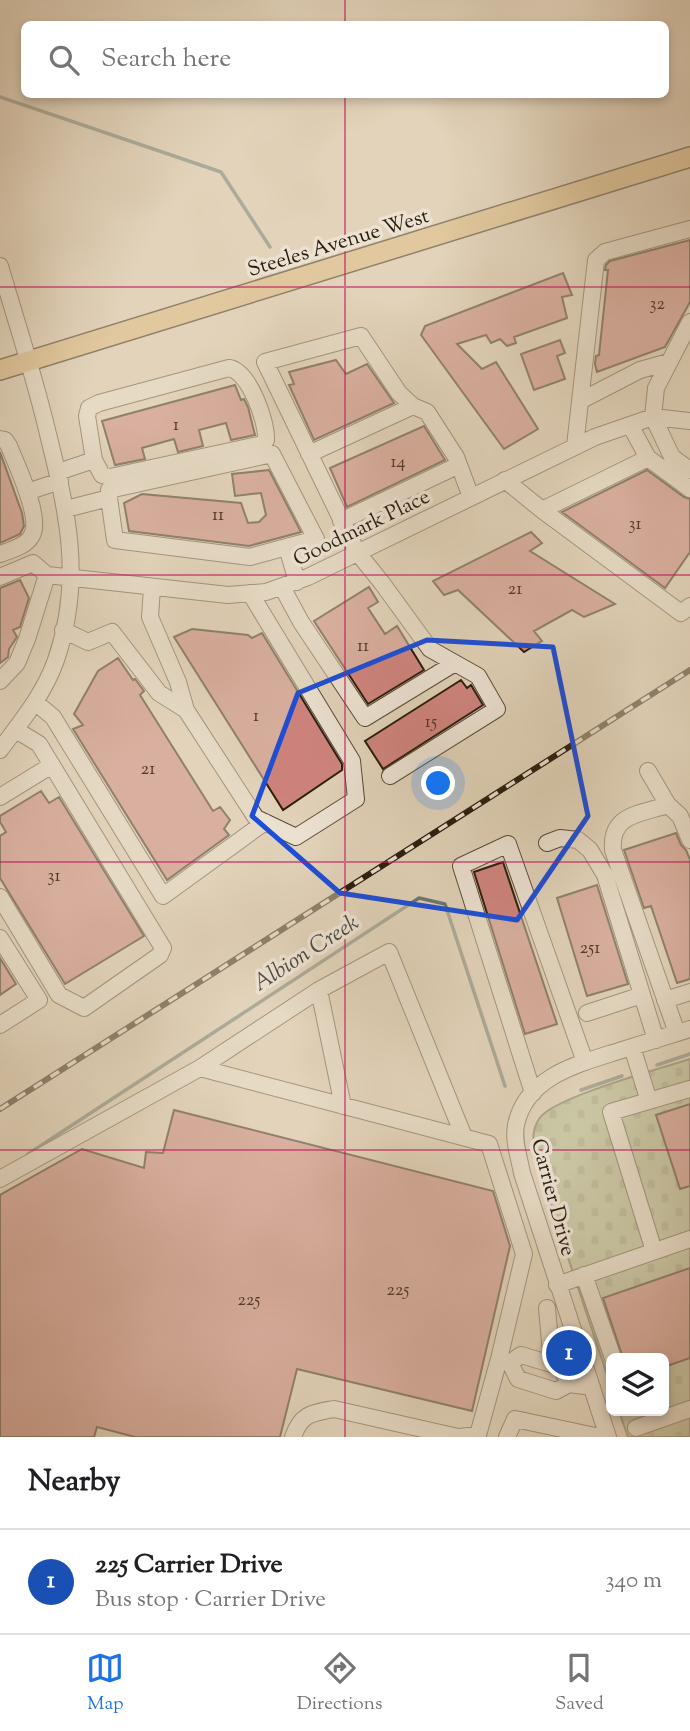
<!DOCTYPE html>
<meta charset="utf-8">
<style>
:root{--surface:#fff;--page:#f2f2f2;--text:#202124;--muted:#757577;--line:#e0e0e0;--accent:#1a73e8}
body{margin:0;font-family:"Sorts Mill Goudy",serif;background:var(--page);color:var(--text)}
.controls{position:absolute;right:21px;bottom:21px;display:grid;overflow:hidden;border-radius:10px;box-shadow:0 4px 10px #0003}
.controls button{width:63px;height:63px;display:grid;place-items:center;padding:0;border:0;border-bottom:2px solid var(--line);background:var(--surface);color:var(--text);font:35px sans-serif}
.you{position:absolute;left:439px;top:784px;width:24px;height:24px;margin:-18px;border:5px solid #fff;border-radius:50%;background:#1a73e8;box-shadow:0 0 0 10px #1a73e833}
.badge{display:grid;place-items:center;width:46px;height:46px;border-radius:50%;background:var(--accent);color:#fff;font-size:23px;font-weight:700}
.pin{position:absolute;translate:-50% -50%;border:4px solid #fff;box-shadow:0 2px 7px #0006}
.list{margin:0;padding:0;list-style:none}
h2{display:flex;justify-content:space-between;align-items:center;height:91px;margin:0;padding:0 28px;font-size:30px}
h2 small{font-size:23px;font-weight:400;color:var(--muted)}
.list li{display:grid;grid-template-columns:46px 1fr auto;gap:21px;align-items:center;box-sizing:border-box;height:105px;padding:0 28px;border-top:2px solid var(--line)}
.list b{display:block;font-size:26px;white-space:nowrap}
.list p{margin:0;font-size:23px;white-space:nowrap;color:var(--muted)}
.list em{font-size:23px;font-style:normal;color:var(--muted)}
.icon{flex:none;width:38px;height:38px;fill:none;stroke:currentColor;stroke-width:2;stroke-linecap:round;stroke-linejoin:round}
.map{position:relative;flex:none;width:690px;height:1437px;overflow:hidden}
.search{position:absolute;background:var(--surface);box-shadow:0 4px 10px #0003;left:21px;right:21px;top:21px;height:77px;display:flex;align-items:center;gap:18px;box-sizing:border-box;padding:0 24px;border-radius:10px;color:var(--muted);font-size:26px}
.sheet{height:196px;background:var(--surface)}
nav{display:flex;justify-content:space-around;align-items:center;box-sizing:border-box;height:98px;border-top:2px solid var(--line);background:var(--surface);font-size:19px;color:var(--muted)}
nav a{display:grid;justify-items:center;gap:4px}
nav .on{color:var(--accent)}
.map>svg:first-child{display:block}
.cemetery{fill:url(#cemetery-stones);stroke:#6e6c4f;stroke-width:2}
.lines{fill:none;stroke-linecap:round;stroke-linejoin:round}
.stream{stroke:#6b7971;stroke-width:3.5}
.building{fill:#cf847e;stroke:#2b1d0e;stroke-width:2}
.minor-casing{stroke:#594a39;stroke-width:18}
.major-casing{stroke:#2b1d0e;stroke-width:22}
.minor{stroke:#ece2d2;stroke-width:16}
.major{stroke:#e1ba7d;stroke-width:19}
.rail-casing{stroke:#2b1d0e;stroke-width:6}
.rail{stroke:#ece2d2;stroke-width:3.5;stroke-dasharray:10;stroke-linecap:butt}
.marked{fill:none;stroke:#1d4ed8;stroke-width:5;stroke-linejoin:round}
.grid{fill:none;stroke:#c2185b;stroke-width:2;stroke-opacity:0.55}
.labels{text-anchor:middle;stroke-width:7;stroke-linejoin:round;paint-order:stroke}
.number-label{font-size:18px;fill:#54372a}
.street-label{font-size:21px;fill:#2b1d0e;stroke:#ece2d2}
.water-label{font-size:23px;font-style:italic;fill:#4b4b40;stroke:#ece2d2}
</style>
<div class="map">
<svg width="690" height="1437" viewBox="0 0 690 1437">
<defs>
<pattern id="cemetery-stones" width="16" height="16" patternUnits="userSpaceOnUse" patternTransform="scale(1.75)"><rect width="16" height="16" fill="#b2bc90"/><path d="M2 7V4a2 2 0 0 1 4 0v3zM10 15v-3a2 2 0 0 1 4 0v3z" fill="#99a17b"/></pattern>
</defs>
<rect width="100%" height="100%" fill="#e2d3ba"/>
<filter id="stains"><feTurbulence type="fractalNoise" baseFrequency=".00286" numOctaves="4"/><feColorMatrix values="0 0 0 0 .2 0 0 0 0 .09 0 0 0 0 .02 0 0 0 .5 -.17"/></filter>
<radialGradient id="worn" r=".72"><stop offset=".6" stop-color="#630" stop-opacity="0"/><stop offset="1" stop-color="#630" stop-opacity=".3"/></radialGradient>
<path class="cemetery" d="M690,1059v378h-62l-9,-26h45v-53h-53v29l-75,-226c-2,-16 -6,-28 3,-42 12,-21 123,-51 151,-60z"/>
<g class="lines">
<path class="stream" d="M0,97l221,75 49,75
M657,1065l33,-11
M581,1090l41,-14
M28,1154l391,-256 26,6 60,182"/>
</g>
<path class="building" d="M690,240v62l-25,45 -68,25 -2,-8 1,-8 3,-1 9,-85h-3l1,-5 4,-4z
M563,273l9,22 -10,2 5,21 -53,19 2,6 -9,3 -7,-7 -9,4 -5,-8 -29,9 25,25 14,-7 42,67 -34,20 -83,-114 4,-9z
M560,340l5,13 -8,3 8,23 -31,11 -13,-36z
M336,360l10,14 21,-10 27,39 -80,37 -25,-55 5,-1 -5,-12z
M235,385l6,15 3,-1 4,8 7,28 -24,5 -5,-17 -27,7 4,16 -25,6 -4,-13 -32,9 3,11 -30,6 -13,-44z
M424,426l21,34 -98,47 -17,-39z
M0,452l22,61 2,13 -4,8 -20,9z
M269,470l32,62 -52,14 -120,-15 -5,-28 18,-9 99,9 7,20 11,-1 7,-7 -5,-22 -26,3 -3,-22z
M647,470l37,27 6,2v53l-25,36 -103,-76z
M531,532l11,11 -12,8 85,53 -31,13 -12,-7 -38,21 8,10 -18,11 -66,-62 -14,5 -11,-14z
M20,580l9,18 -9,29 -7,3 4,7 -8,12 -1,8 -8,6v-75z
M369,587l9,15 -10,6 17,26 12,-8 27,44 -56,34 -54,-83z
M192,629l56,6 4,3 10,-5 80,131v6l-59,40 -109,-173z
M118,658l15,22 2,-1 9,12 -4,4 73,116 7,-4 10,13 -6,9 5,6 -62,45 -94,-151 10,-4 -9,-11 24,-43z
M461,680l6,8 4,-3 12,20 -100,64 -18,-28z
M41,791l8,12 10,-6 85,139 -79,48 -65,-106v-42l6,-4 -6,-10v-6z
M676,833l5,12 5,5 4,10v119l-13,4 -26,-77 -7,2 -20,-58z
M503,862l54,162 -32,10 -51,-162z
M597,885l31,99 -41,12 -30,-98z
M0,958l16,26 -16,11z
M690,1104v82l-10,3 -24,-74z
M174,1110l319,81 17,55 -38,165 -175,-42 -17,68h-145l-38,-10 -3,10h-94v-242l82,-46 62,19 2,-16 17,1z
M690,1268v90l-26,9v-9h-41l-20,-60z"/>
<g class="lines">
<defs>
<path id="minor" d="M0,266c16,55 34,109 47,164 20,81 37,148 9,230 -12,34 -35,62 -56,90
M690,322l-34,66 -3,29 19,40 18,13
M580,401l60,-31 29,-8
M630,425l18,33 42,31
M0,439l5,1 4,6c7,18 33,71 23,89 -5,11 -21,15 -32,19
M575,446l21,-186 9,-8 85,-23
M309,454l104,-48
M58,472l36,-12 -7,-44 2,-8 10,-5 130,-35c20,3 38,53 37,72l-3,4 -153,33 -8,-2 -8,-15
M505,480l37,30 139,103 9,-7
M27,492l33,-11
M66,509l43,-11 6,42 135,17 66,-18 -44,-85 -163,36v8
M542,510l106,-52
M341,521l118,-56
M287,547l10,35
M0,577l33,-14 14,12 181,20 38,-3 42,-15 287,-140 58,-20 37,4
M282,587l19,35 64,96 90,-55
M152,588l-2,29 28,65 8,28 70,108 40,19 60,-38 -4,-38 -102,-168
M63,630l25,12 24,-10 47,61 27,17
M0,681l17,-18 10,-24 20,-64
M35,702l18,15 110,179 102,-74
M648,771l20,34
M390,776l107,-67 -19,-33 -48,-27 -48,-66 -25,-31 -92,-190 96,-26 38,57 14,13 14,6 29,45 15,40
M0,797l52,-32
M547,843l13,-5 18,2 12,10 15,25 51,165
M0,897l59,98 25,13 76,-53 3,-7 -124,-204 -23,-14
M0,938l39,62 -39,25
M319,990l24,116
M665,1000l25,-8
M587,1013l55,-18
M677,1033l-64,-183c-3,-36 27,-36 55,-45l12,11 10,24
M632,1047l17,54
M200,1068l119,-78 70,-38 75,185
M533,1093l-72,-227 47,-22 77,218
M0,1179l200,-111 289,76 35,110 -25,105 11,4 8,16 38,12 13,-7 23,3
M654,1251l-43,-139 79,-23
M584,1275l29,83
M557,1285l133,-46
M547,1308l5,56
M510,1363l11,-8 40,12 8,17
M636,1428l54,-19
M293,1437c8,-23 18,-24 41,-28l124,28
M459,1437l19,-2 21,-76
M507,1437l8,-18 85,18
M608,1437l-86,-264c-3,-16 -9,-33 -6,-48 10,-50 66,-62 106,-75 23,-7 45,-14 68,-21"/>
<path id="major" d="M0,370l690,-213"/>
</defs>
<use href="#minor" class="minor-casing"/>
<use href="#major" class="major-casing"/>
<use href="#minor" class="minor"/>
<use href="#major" class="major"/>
<defs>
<path id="rail" d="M0,1109l690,-439"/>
</defs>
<use href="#rail" class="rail-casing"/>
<use href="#rail" class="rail"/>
</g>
<path d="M0 0H690V1437H0ZM427,640l126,7 35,169 -71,104 -177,-27 -88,-77 46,-123z" fill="#e2d3ba" fill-opacity=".55" fill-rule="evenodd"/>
<path class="marked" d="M427,640l126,7 35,169 -71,104 -177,-27 -88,-77 46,-123z"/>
<path class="grid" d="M345,0v24M345,94v1343M0,287h690M0,575h690M0,862h690M0,1150h690"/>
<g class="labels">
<g class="number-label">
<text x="657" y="309">32</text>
<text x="176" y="430">1</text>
<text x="398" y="467">14</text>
<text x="218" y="520">11</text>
<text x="635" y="529">31</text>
<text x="515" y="594">21</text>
<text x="363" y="651">11</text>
<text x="256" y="721">1</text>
<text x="431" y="727">15</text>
<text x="148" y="774">21</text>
<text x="54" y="881">31</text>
<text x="590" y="953">251</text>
<text x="398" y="1295">225</text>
<text x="249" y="1305">225</text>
</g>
<g class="street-label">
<text transform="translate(338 242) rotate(-17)" y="7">Steeles Avenue West</text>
<text transform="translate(361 527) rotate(-26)" y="7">Goodmark Place</text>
<text transform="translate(554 1197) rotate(75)" y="7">Carrier Drive</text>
</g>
<g class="water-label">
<text transform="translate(305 952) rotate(-33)" y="8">Albion Creek</text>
</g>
</g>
<rect width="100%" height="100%" filter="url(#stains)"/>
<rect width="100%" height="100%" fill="url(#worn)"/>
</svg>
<div class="controls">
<button><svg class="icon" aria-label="layers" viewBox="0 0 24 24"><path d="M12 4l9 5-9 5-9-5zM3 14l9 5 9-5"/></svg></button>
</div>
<div class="you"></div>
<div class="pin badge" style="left:569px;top:1353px;background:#1a4fb4">1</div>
<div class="search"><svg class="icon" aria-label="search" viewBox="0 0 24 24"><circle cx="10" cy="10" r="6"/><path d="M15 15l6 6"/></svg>Search here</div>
</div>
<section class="sheet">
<h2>Nearby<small></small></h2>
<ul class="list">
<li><span class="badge" style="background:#1a4fb4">1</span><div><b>225 Carrier Drive</b><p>Bus stop · Carrier Drive</p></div><em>340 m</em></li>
</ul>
</section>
<nav>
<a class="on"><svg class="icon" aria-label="map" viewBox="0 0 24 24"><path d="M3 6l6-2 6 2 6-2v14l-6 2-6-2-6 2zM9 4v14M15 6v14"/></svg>Map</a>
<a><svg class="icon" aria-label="directions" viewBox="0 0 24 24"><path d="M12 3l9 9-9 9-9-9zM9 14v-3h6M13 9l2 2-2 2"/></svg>Directions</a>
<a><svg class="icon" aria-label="saved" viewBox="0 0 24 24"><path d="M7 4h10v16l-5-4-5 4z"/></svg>Saved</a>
</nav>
